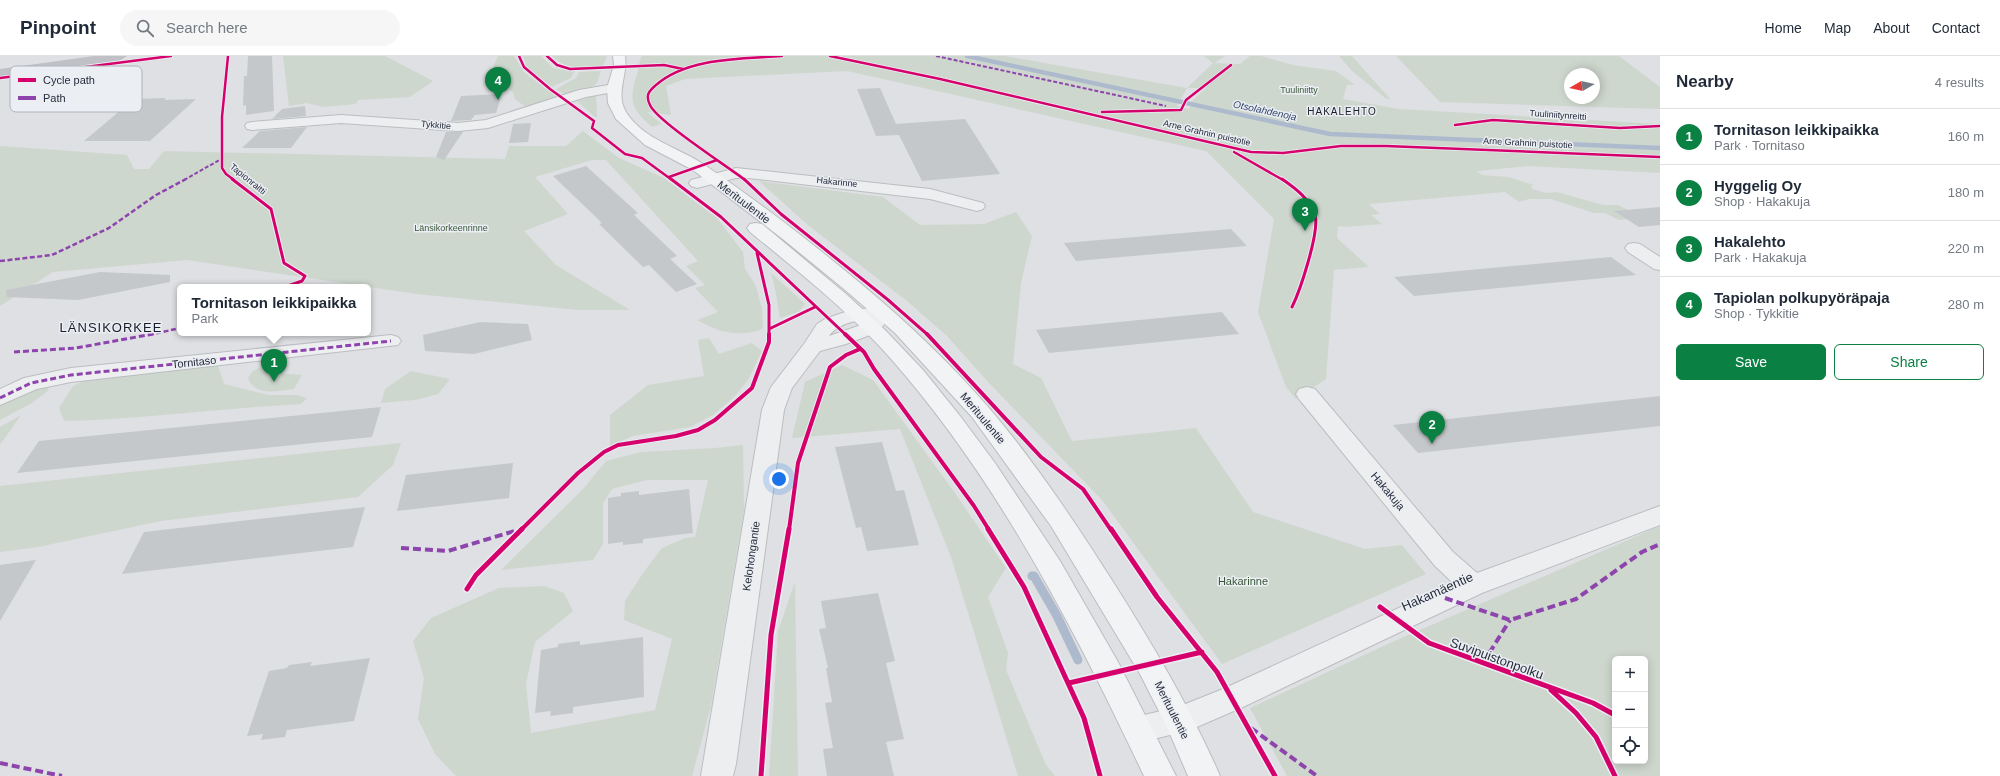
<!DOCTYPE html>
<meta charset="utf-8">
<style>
:root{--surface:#fff;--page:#f6f6f7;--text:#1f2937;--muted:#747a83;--line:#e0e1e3;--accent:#0b8043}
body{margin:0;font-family:Helvetica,sans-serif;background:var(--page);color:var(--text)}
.controls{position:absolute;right:12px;bottom:12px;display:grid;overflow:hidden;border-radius:6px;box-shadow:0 2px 10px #0003}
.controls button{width:36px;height:36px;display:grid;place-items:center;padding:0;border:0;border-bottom:1px solid var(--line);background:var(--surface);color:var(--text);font:20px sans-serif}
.compass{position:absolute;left:1564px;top:12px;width:36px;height:36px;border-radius:50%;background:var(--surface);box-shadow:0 2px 10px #0003;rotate:261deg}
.you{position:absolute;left:779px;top:423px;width:14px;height:14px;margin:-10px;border:3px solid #fff;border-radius:50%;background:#1a73e8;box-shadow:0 0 0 6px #1a73e833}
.badge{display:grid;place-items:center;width:26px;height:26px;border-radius:50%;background:var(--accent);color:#fff;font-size:13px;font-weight:700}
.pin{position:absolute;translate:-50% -33px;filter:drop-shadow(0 1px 2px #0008)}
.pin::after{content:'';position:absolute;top:21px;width:14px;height:12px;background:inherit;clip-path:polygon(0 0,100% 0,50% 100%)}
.popup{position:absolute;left:177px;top:228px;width:194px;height:52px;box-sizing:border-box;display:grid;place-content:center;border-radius:6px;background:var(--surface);filter:drop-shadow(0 1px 3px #0005);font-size:13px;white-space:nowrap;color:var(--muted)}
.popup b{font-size:15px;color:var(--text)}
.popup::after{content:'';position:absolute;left:50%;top:100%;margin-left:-8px;border:8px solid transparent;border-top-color:var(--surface)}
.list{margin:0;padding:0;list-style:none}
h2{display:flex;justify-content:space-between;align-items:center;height:52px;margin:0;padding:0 16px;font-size:17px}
h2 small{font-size:13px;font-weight:400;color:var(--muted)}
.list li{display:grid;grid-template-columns:26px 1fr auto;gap:12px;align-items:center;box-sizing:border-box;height:56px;padding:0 16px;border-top:1px solid var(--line)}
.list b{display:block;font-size:15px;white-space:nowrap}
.list p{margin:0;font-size:13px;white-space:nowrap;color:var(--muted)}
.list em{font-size:13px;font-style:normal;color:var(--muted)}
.actions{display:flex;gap:8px;padding:12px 16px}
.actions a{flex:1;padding:9px 0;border:1px solid var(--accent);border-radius:6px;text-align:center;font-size:14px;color:var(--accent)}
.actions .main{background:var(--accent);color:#fff}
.icon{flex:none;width:22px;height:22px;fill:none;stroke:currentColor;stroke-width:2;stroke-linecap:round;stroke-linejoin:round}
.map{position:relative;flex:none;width:1660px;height:720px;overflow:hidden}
header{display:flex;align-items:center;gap:24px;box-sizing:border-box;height:56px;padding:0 20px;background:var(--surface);border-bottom:1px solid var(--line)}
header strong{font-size:19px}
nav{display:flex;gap:22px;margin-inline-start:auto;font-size:14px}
.search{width:280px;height:36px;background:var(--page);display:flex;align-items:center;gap:10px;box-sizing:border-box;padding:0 14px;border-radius:22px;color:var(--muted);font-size:15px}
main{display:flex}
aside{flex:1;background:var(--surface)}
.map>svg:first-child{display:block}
.green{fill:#ced7ce;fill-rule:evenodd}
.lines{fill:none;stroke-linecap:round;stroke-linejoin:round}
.stream-far1{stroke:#adbace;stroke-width:4.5}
.stream{stroke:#adbace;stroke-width:9}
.building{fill:#c5c8cb}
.minor-casing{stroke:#bbbdc0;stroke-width:2}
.primary-casing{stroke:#bbbdc1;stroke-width:2}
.minor{fill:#edeef0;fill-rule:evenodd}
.secondary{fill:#bfc1c6;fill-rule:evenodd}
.primary{fill:#f2f3f4;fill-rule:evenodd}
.quiet-far3{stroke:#8e44ad;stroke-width:2;stroke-dasharray:4 2;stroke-linecap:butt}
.quiet-far2{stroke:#8e44ad;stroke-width:2.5;stroke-dasharray:5 2.5;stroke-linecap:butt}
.quiet-far1{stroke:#8e44ad;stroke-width:3;stroke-dasharray:6 3;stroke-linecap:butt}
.quiet{stroke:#8e44ad;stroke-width:4;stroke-dasharray:8 4;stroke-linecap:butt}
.cycleway-far3-casing{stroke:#ebeef3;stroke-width:4}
.cycleway-far2-casing{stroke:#ebeef3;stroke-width:5}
.cycleway-far1-casing{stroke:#ebeef3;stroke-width:6}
.cycleway-casing{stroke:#ebeef3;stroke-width:8}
.cycleway-far3{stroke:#d6006c;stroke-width:2.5}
.cycleway-far2{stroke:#d6006c;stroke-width:3}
.cycleway-far1{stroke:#d6006c;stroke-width:4}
.cycleway{stroke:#d6006c;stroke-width:5}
.labels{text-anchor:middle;stroke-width:3;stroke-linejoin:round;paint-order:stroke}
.far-park-label{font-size:9px;fill:#375634;stroke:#ebeef3}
.far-street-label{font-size:9px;fill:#262c3b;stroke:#ebeef3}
.far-water-label{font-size:10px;font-style:italic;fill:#33476d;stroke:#ebeef3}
.far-neighbourhood-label{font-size:10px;letter-spacing:1px;fill:#191d2b;stroke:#ebeef3}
.street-label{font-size:11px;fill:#262c3b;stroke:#ebeef3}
.park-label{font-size:11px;fill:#375634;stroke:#ebeef3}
.quarter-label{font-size:13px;letter-spacing:1px;fill:#191d2b;stroke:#ebeef3}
.near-street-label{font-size:13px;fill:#262c3b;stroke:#ebeef3}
.key{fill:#ebeef3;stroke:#b0b4bc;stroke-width:1}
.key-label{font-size:11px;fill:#262c3b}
</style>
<header>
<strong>Pinpoint</strong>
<div class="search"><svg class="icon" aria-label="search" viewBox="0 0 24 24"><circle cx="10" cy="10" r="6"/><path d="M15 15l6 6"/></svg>Search here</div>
<nav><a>Home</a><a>Map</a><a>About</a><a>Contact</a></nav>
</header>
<main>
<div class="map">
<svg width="1660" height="720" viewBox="0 0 1660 720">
<rect width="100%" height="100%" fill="#dee0e3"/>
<path class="green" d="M283,0h102l48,25 -23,16 -52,3 -2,4 -33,3 -16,-4 -18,3z
M498,0h16l10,16 31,24v2l-28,10 -12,-9 -2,-7 -13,-9v-3c-10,-9 -7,-13 -2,-24z
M523,0h18l12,12 21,4 -3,6 -19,9 -25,-20z
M552,0h55l-4,10c-19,1 -37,5 -51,-10z
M642,0h363l182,32 26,-25 -9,-7h21l-11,7 26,1 10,-8h11l32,9 43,6 19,14h-8l-4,14 56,10 261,15v49l-132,-7 -51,5 5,4 26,2 26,8 -3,1 1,3 14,4 11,-1 46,13h15l10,5 -1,9 -8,1 -14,-7h-11l-43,-14h-22l-10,3 -14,-10 -136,12 11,10 -9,1 11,9 -37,3 -7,-1 -1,12 32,29 -35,3 -8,109 -30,20 -10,-12 -28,-75 16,-93 -68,-68 -359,-80 -162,8 -19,7 5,29 -24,-3 15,12 -10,3c-22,-20 -23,-25 -15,-53 2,-6 2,-13 5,-18zM1187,32h19l-13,12 -4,9 -12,-3z
M1339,0h13l39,44 -6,-2 -34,-28z
M1396,0h223l41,31v22l-220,-7zM1570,18h24v24h-24z
M601,15l-4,12 -5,4 -27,8 -9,-6 20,-11 3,-6z
M596,38l1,23h-2l-18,-16 8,-2 1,-4z
M583,75l36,27 45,20 53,40 26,34 2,17 11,17 6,23 1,19c-5,4 -10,4 -17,5 -22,1 -30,-3 -49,-13l21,-8 -23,-24 10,-3 -19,-19 12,-5 -92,-101h-14l-57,17 33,37 -44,17 32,34 74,45h-52l-161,-16 -230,-34 -134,12 -53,34v-160l127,9 7,14h15l15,-18 341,8 4,-13h57z
M759,125l124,16 37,28 64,-1 32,-12 16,24 -11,47 -8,81 28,14 31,63 124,-13 57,84 112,37 37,-4 24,29 -204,90 -120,-164 -113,-117 -42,-47 -40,-35 -98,-75z
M771,217l34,31 -6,8 -19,6 -5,-29z
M709,282l10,16 33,-11 10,8 -14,29 -14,17 -21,18 -23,12 -57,9 -23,10v-31l38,-30 56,-9 -6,-36z
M842,309l31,15 82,113 51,75 -18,29 20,56 -2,17 40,95 9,11h-37l-67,-219 -51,-128 -108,9 13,-56z
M218,310l6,18 44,11h29l10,3 -6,6c-79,4 -158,15 -237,17l-5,-13 14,-22 18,-8z
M263,310h6l8,7 25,2 -8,14c-17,2 -38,8 -46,-11l5,-7z
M411,315l39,8 -12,15 -23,6 -34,3 4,-14z
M45,329l4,5 -17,13 -32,17v-16z
M21,359l-21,30v-18z
M401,387l-8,22 -35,32 -197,24 -123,26 -38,5v-66z
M743,389l1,65 -33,196 -19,70h-236l-21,-22 -17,-35 6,-41 -11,-37 18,-23 68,-30 45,-2 20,7 9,18 -38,31 -9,42 5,49 124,-23 17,-71 -48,-19 1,-19 18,-28 19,-25 23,-10 10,-1 13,-57h-61l-35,9 -9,14v41l-10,16 -92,10 83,-82 22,-27 35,-9 74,-4z
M1660,470v250h-373l-37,-68 140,-65zM1615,603h30v102h-30z
M795,526l3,194h-29l9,-145z"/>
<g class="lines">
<path class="stream-far1" d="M967,0l363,78 330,14"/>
<path class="stream" d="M1032,520h2l23,40 21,44"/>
</g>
<path class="building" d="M248,0h24l2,55 -28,4v-10l-3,1 1,-30h3z
M880,32l16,36 69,-5 35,55 -78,7 -23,-46 -23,1 -19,-47z
M502,38l-6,19 -21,2 -4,5 -20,1 10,-25z
M166,42l-2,2 32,-1 -46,42h-66l50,-42z
M305,50l1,10 -34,3 10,-10z
M531,67l-3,19 -19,1 4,-19z
M307,71l-16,21h-49l18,-17z
M446,76h17l-19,28 -8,-3z
M586,110l52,47 -4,2 43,41 -7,3 27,25 -21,8 -27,-27 -6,2 -44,-43 3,-1 -49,-47z
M1660,151v18l-21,2 -25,-16z
M1231,173l16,17 -171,15 -12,-18z
M1611,201l25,18 -222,21 -20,-19z
M100,216l70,3v7l-92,18 -71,-3 -1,-7z
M1222,256l17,22 -190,19 -13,-23z
M480,266l48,2 4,16 -58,14 -49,-3 -2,-16z
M1660,340v30l-242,27 -25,-28z
M381,351l-9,30 -355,36 22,-32z
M882,386l14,49 8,-1 15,55 -52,6 -6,-24 -5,1 -21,-81z
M513,407l-4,35 -112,13 9,-36z
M689,433l4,44 -50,6v4l-20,2v-3l-15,2v-46l13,-2v-3l18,-2v4z
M365,451l-12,40 -231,27 22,-42z
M36,504l-36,61v-56z
M878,537l17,68 -9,2 18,76 -18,3 8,34h-67l-4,-27 10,-1 -8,-45 7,-1 -6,-34h2l-9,-39 7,-1 -5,-27z
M643,581l1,60 -71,10v6l-23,3 1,-5 -16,2 6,-63 17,-3v-3l22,-3v4z
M370,602l-16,63 -67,9 -2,7 -24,3 2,-6 -16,2 22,-65 18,-3 2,-3 23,-3 -2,4z"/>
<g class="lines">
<defs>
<path id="minor" d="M614,28l5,1 2,3 -2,3 -33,6 -98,31 -30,3 -117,-8 -89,7 -5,-1 -2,-3 2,-3 5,-1 89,-7 117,8 28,-3 93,-30z
M736,112l194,21 53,14 2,3 -2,3 -6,2 -47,-12 -182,-21h-12l-39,10 -6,-2 -2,-3 2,-3z
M1634,187l6,1 20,13v13l-6,-1 -26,-17 -3,-4 3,-4z
M883,251l7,2 3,4 -15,19 -32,12 -26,7 -28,37 -8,22 -48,354 -3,12h-32l61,-366 9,-23 33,-43 13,-20 8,-5 26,-9zM868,263l-4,5 -35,12c7,-11 26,-16 39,-17z
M391,279l7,2 3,4 -3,4 -327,37 -34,7 -37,16v-16l24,-11 47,-10z
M1307,331l8,2 138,163 24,21 183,-67v19l-178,68 -239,114 -53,23 -52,13 -11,-4 -4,-10 4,-10 51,-12 45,-18 230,-106 -18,-17 -136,-167 -3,-5 3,-5z"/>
<path id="primary" d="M613,0h12c3,19 -10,38 1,56 17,28 55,36 80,54 53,36 105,76 154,117 46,38 90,80 129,125 47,55 87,116 126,177 39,62 76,124 105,191h-32l-21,-49 -27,-53 -89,-148 -79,-109 -77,-84 -51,-44 -60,-49 -91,-70 -48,-25 -29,-26 -8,-16 -1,-15 7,-23z
M756,167l6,1 84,70 40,37 37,39 37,46 35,47 65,98 58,101 58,114h-32c-69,-146 -145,-294 -252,-416 -42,-48 -93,-88 -142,-128l-3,-4 3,-4z"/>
</defs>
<use href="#minor" class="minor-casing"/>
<use href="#primary" class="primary-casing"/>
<use href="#minor" class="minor"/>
<path class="secondary" d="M94,0h33l-6,4 -121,17v-8z"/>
<use href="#primary" class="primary"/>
<path class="quiet-far3" d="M936,0l230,50
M184,124l39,-22"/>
<path class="quiet-far2" d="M0,205l52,-6 57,-27 47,-33 30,-16
M149,279l31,-7"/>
<path class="quiet-far1" d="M14,296l62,-4 77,-14
M0,342l31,-15 40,-8 320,-34"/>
<path class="quiet" d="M401,492l47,3 70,-21
M1445,542l65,22 66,-21 66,-47 18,-8
M1483,607l27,-43
M1251,672l66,48
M0,707l62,13"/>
<defs>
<path id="cycleway-far3" d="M228,0l-6,61v51l4,6 8,6
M519,0l5,11 26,22 44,32 -2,7 33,26 17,4 30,22
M547,0l10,9 13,4 94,-4 19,4
M830,0l110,23 311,73 32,1 58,-7h45l274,11
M0,22l171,-22
M1181,54l5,-10 45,-35
M1102,56l79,-2
M1455,69l38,-5 127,8 40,-2
M1234,96l49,28
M669,121l48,-17
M745,124c-18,-14 -88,-59 -95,-75 -5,-10 -1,-14 6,-20 32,-28 87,-26 126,-29"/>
<path id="cycleway-far2" d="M232,123l39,30 13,54 21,13 -3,5 -17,6
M671,123l50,38 125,118
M744,123l37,35 106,85 41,36
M1282,123c13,9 28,20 33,36 5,16 -15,76 -23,92
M757,197l12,52v30
M769,273l46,-22"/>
<path id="cycleway-far1" d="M845,278l19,18 10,17 100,137 15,24
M927,278l114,123 42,32 28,41
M521,474l57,-57 26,-21 14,-7 58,-9 22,-6 17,-10 37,-32 17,-46v-8
M789,474l9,-67 32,-96 16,-12 14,-6"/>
<path id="cycleway" d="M988,473l36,58 60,131 16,58
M1111,473l46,68 60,75 58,104
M467,533l9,-14 46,-46
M1380,551l49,36 164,60 22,12
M1069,627l133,-31
M1551,634l25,23 20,24 19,39
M761,720l10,-141 18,-106"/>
</defs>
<use href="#cycleway-far3" class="cycleway-far3-casing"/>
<use href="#cycleway-far2" class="cycleway-far2-casing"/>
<use href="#cycleway-far1" class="cycleway-far1-casing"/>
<use href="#cycleway" class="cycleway-casing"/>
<use href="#cycleway-far3" class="cycleway-far3"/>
<use href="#cycleway-far2" class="cycleway-far2"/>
<use href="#cycleway-far1" class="cycleway-far1"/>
<use href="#cycleway" class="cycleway"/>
</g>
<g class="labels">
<g class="far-park-label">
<text x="1299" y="37">Tuuliniitty</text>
<text x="451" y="175">Länsikorkeenrinne</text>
</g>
<g class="far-street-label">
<text transform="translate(1558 59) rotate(4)" y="3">Tuuliniitynreitti</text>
<text transform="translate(436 69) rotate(5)" y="3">Tykkitie</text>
<text transform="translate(1207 77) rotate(13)" y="3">Arne Grahnin puistotie</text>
<text transform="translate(1528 87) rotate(3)" y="3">Arne Grahnin puistotie</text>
<text transform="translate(248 123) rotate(39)" y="3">Tapionraitti</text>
<text transform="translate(837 126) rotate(6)" y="3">Hakarinne</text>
</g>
<g class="far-water-label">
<text transform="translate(1265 54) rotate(12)" y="4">Otsolahdenoja</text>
</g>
<g class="far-neighbourhood-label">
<text x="1342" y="59">HAKALEHTO</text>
</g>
<g class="street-label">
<text transform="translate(744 146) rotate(37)" y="4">Merituulentie</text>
<text transform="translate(194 306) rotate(-6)" y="4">Tornitaso</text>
<text transform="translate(983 362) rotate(50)" y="4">Merituulentie</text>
<text transform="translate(1388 435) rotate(50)" y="4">Hakakuja</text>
<text transform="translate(751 500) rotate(-82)" y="4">Kelohongantie</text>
<text transform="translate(1172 654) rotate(63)" y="4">Merituulentie</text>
</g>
<g class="park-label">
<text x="1243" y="529">Hakarinne</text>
</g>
<g class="quarter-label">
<text x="111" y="276">LÄNSIKORKEE</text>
</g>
<g class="near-street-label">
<text transform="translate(1437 535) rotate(-24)" y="5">Hakamäentie</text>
<text transform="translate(1497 602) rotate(20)" y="5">Suvipuistonpolku</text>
</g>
</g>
<rect x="10" y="10" width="132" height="46" rx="6" class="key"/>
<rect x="18" y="22" width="18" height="4" fill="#d6006c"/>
<rect x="18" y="40" width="18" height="4" fill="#8e44ad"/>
<g class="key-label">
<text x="43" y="28">Cycle path</text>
<text x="43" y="46">Path</text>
</g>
</svg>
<div class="controls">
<button>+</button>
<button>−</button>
<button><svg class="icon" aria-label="locate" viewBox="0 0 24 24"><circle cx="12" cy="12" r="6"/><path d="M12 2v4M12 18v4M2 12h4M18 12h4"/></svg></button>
</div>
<svg class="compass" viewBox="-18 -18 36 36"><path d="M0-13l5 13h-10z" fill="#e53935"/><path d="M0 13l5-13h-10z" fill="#747a83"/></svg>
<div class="you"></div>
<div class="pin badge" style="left:274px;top:326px">1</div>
<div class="popup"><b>Tornitason leikkipaikka</b>Park</div>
<div class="pin badge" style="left:1432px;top:388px">2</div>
<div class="pin badge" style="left:1305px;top:175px">3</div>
<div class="pin badge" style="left:498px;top:44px">4</div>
</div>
<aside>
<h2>Nearby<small>4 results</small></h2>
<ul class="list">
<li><span class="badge">1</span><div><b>Tornitason leikkipaikka</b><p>Park · Tornitaso</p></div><em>160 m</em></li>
<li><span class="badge">2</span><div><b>Hyggelig Oy</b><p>Shop · Hakakuja</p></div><em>180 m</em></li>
<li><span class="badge">3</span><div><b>Hakalehto</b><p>Park · Hakakuja</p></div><em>220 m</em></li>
<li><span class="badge">4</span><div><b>Tapiolan polkupyöräpaja</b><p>Shop · Tykkitie</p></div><em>280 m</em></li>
</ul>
<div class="actions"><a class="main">Save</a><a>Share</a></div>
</aside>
</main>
